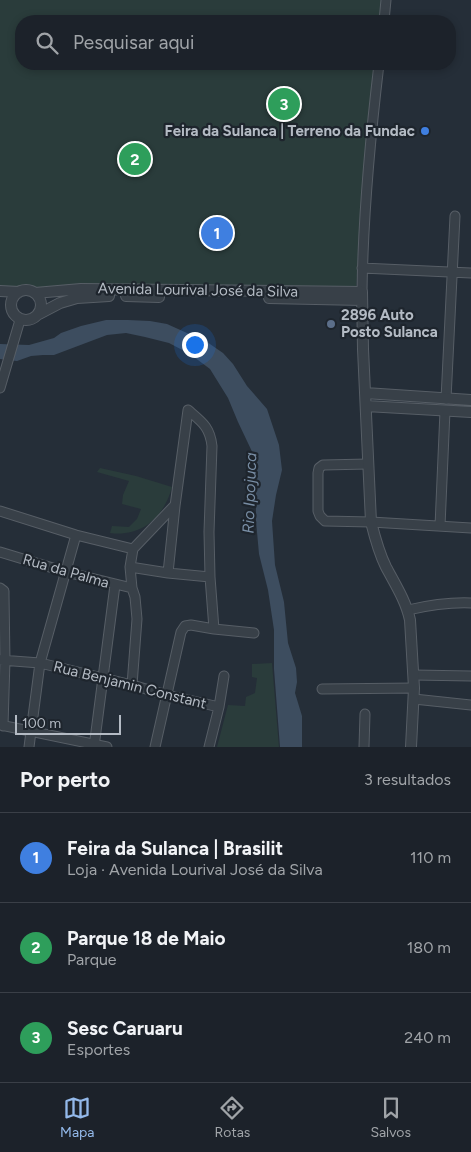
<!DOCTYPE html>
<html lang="pt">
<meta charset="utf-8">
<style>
:root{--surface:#1c222a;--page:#292f36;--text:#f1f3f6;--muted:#a0a4a8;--line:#3a3f47;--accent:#93b9ea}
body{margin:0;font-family:Figtree,sans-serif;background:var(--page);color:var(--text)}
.scale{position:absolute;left:15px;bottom:12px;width:106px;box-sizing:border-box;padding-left:5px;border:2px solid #b4bbc4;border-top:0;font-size:14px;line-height:18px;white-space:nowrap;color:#b4bbc4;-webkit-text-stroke:4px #1e252d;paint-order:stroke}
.you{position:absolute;left:194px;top:344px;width:18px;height:18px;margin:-12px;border:4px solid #fff;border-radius:50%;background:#1a73e8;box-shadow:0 0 0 8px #1a73e833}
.badge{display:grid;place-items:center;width:32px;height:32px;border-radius:50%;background:var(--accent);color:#fff;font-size:16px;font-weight:700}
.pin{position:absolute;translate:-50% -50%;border:2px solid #fff;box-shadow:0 1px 5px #0006}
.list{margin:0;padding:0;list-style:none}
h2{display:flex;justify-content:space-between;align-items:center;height:65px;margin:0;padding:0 20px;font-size:21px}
h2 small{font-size:16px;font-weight:400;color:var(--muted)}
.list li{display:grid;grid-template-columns:32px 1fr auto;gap:15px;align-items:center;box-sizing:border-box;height:90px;padding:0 20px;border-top:1px solid var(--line)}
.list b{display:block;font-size:19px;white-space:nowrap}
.list p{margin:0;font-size:16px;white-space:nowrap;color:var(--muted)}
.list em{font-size:16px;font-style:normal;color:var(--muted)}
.icon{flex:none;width:28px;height:28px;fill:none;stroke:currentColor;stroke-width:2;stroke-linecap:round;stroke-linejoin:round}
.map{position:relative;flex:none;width:471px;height:747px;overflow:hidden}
.search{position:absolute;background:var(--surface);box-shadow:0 2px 8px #0003;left:15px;right:15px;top:15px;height:55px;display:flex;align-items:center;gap:12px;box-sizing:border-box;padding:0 18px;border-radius:20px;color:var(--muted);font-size:19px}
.sheet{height:335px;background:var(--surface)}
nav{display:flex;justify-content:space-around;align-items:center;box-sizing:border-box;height:70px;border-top:1px solid var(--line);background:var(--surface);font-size:14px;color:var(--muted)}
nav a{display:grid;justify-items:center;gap:2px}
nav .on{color:var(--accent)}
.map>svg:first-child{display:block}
.green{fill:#2a3c3b}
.water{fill:#3d4d5f}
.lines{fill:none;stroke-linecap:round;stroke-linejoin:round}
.minor-casing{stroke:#575e66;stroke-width:11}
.tertiary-casing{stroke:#575e66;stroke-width:12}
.minor{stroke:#384048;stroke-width:9}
.tertiary{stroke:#384048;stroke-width:10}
.shop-dot{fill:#3f7fe0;stroke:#1e252d;stroke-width:2}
.service-dot{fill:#5c6f8a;stroke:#1e252d;stroke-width:2}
.labels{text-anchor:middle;stroke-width:4.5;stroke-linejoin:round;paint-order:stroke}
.poi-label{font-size:15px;font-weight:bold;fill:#b4bbc4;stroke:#1e252d;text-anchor:end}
.street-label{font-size:15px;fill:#b4bbc4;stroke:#1e252d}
.water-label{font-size:16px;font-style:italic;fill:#788da4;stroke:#1e252d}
</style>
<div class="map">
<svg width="471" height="747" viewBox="0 0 471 747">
<rect width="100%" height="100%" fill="#252e38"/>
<path class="green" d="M0,0h382l-3,21h-358v43h354l-11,111 -8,116 -356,-3z
M100,468l36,8 36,11c-8,30 -30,50 -62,46l2,-7 17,1 8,-8 4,-10 -19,-5 1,-9 6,-14 -32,-9z
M272,663l7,84h-62l11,-42 17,1 1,-9 9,-4 2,-15 -5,-1v-13z"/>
<path class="water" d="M106,320h22l22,1 17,3 40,18 16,11 10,11 14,22 20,23 12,36 3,25 -6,25 -4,26 3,44 9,37 4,41 8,25 1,14 -2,11 7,23v31h-22l-6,-78v-39l-6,-40 -9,-36 -3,-33v-61l-18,-38 -10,-24 -18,-29 -20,-15 -21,-11 -24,-6 -19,-4 -19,2 -53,20h-11l-12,1 -14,5 -17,-2v-15l29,1 25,-7 7,-5 20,-7z"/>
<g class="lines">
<defs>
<path id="minor" d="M384,21l2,-21
M362,268l109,5
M362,292c1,-76 8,-152 17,-228
M0,388l20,-68
M446,399l9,-183
M188,410c14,12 22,17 24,36l-3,86 1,45 4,52
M368,464l-45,1 -4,3 -1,5v38l2,5 5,5 46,1 100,6
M0,511l76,24 57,14
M440,526l5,-115
M133,549l41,-43
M0,552l66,20 66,16
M130,567l38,6 42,4
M168,573l7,-67 13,-96
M0,588l4,3v4l1,65 -2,66
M408,610c22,-5 40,-8 63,-7
M0,660l40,3 92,22 35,10 52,12
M414,675l57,1
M132,685l5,-66 -2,-22 -3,-9 -2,-21 3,-18
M322,689l92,-1
M414,699l57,6
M0,725l107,22
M29,747l11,-84 36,-128
M94,747l21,-162
M155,747l26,-115 4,-6 6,-1 23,4 40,4
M209,747l10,-40 5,-31
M364,747l1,-33"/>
<path id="tertiary" d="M11 305a15 15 0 1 1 30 0a15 15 0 1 1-30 0Z
M0,291l19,1
M35,293l46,-4 281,3 1,57 8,173c4,16 8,31 15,45 9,17 20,34 24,53l4,68 -3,59
M126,296l33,1
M269,298l93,2
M39,314l21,-11 17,-5 32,-2
M365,393l106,7
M366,406l105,6"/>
</defs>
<use href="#minor" class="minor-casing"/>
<use href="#tertiary" class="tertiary-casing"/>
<use href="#minor" class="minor"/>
<use href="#tertiary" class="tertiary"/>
</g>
<circle class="shop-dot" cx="425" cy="131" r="5"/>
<circle class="service-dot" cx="331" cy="324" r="5"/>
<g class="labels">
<g class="poi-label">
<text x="415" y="136">Feira da Sulanca | Terreno da Fundac</text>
<text x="341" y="320" text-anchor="start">2896 Auto<tspan x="341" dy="17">Posto Sulanca</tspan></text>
</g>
<g class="street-label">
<text transform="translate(198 290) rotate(1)" y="5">Avenida Lourival José da Silva</text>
<text transform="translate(66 571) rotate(16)" y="5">Rua da Palma</text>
<text transform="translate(130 685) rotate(14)" y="5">Rua Benjamin Constant</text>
</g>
<g class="water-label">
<text transform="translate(249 493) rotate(-88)" y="6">Rio Ipojuca</text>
</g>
</g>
</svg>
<div class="scale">100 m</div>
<div class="you"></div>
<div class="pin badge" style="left:217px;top:233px;background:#3f7fe0">1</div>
<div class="pin badge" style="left:135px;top:159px;background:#2e9e5b">2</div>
<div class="pin badge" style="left:284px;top:104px;background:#2e9e5b">3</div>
<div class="search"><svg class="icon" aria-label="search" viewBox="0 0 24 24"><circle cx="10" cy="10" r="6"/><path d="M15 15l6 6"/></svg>Pesquisar aqui</div>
</div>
<section class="sheet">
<h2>Por perto<small>3 resultados</small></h2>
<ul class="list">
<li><span class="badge" style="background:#3f7fe0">1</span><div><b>Feira da Sulanca | Brasilit</b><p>Loja · Avenida Lourival José da Silva</p></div><em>110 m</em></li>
<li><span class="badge" style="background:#2e9e5b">2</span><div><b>Parque 18 de Maio</b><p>Parque</p></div><em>180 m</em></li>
<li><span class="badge" style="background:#2e9e5b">3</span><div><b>Sesc Caruaru</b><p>Esportes</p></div><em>240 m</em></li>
</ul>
</section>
<nav>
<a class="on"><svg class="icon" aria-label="map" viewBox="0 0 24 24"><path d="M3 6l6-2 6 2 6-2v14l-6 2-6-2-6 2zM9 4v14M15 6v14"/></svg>Mapa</a>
<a><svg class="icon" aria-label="directions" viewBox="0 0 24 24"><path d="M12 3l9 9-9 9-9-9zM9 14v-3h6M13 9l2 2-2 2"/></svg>Rotas</a>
<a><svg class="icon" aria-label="saved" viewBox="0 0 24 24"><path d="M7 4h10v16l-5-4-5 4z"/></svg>Salvos</a>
</nav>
